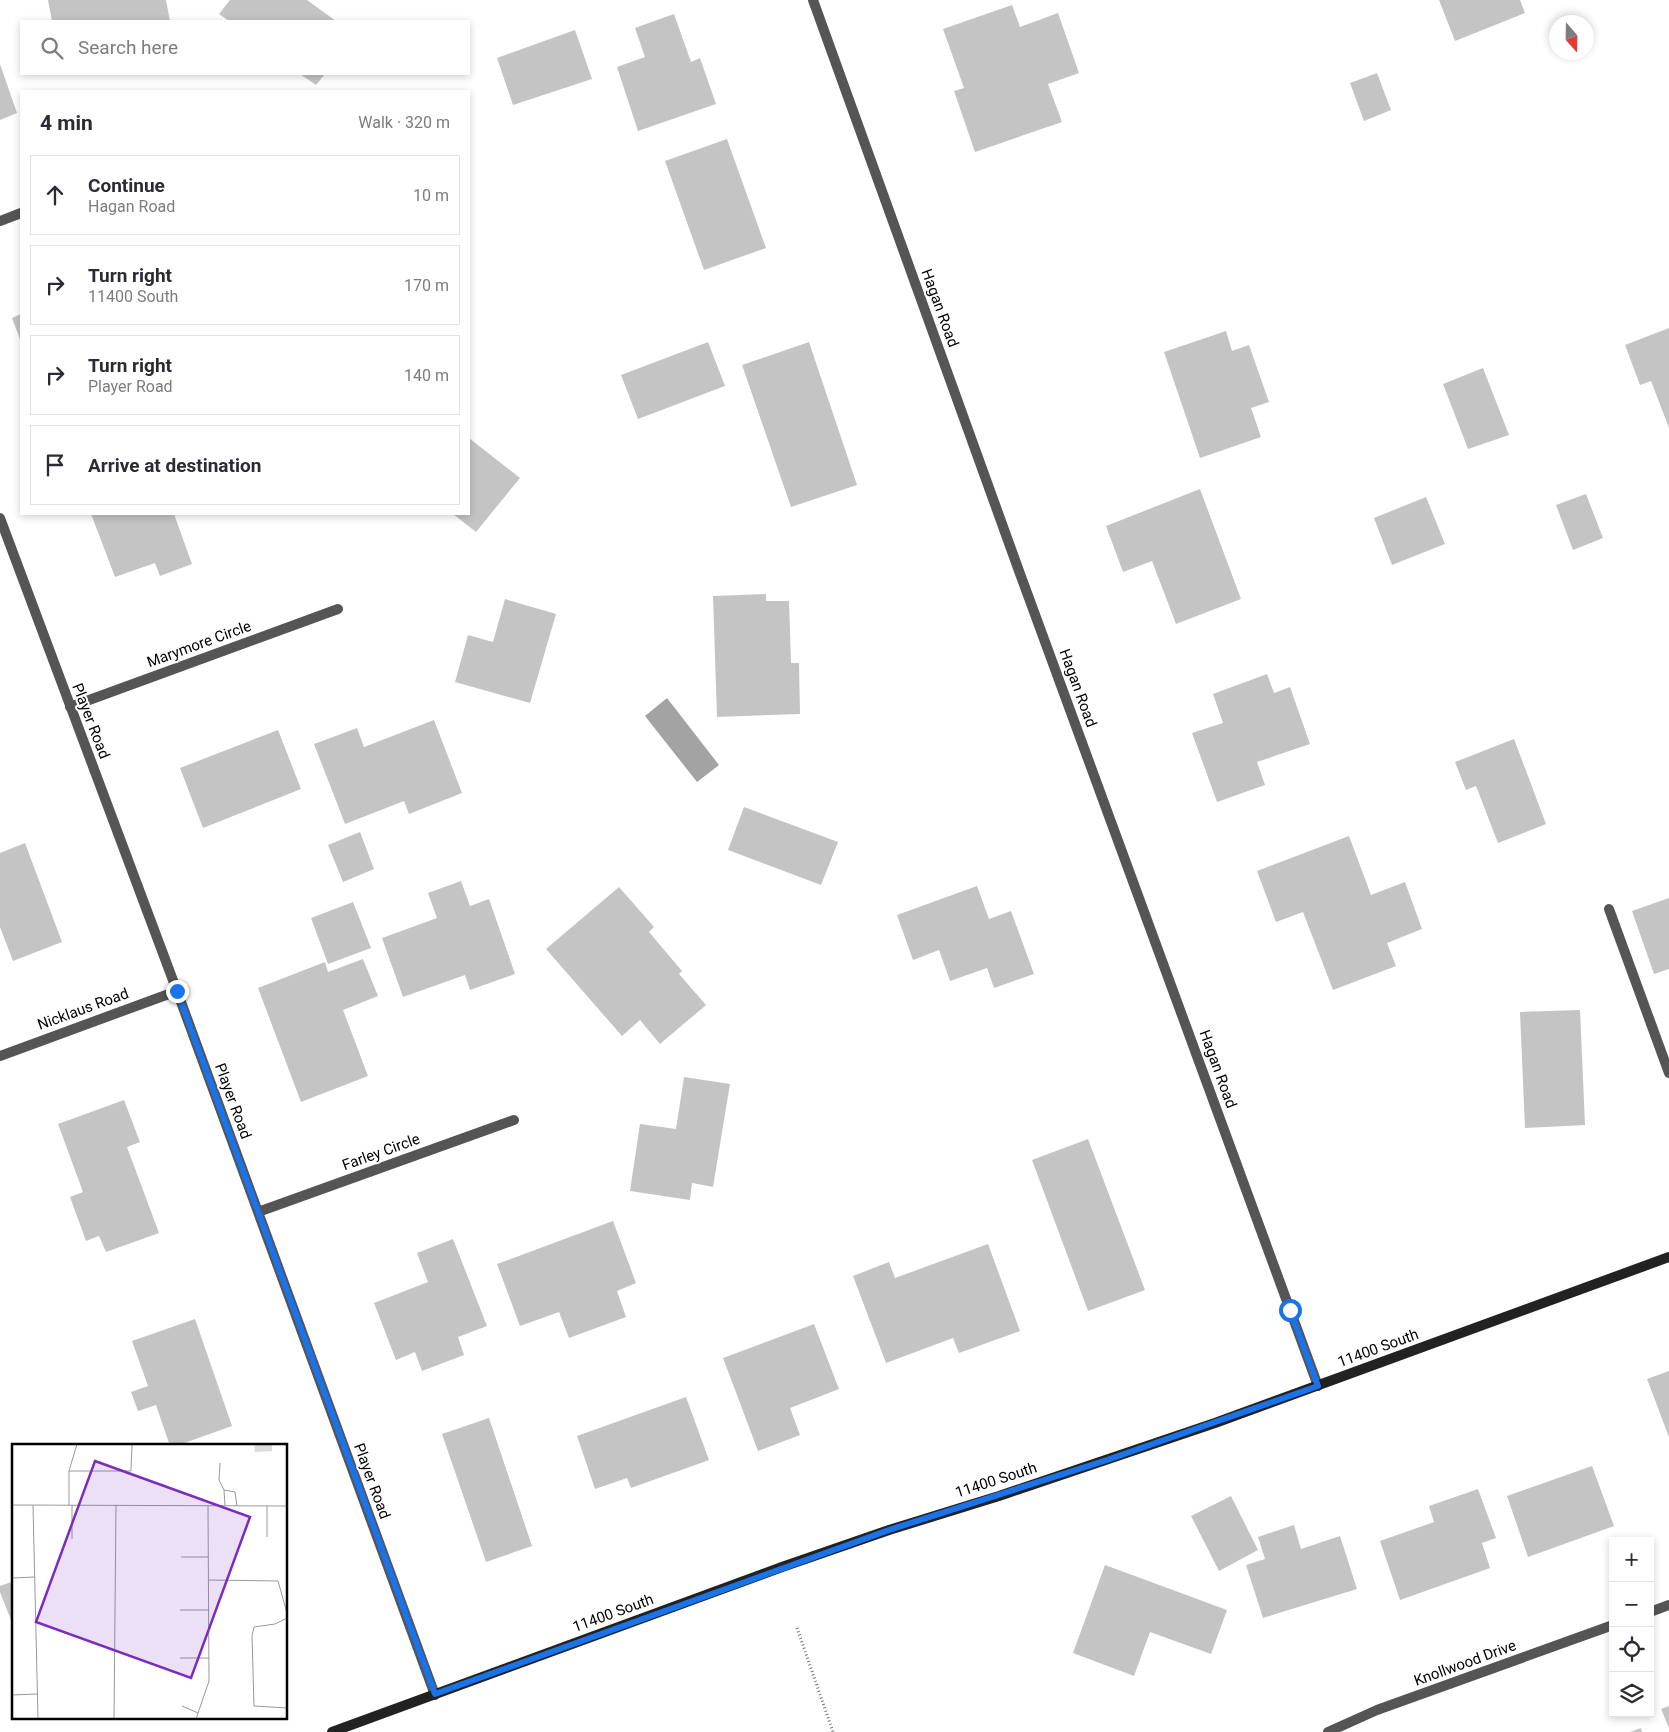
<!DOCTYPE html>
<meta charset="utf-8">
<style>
:root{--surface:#fff;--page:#f7f7f7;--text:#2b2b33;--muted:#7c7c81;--line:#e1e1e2}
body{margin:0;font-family:Roboto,sans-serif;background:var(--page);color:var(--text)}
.controls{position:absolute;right:15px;bottom:15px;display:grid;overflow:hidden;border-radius:0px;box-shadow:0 2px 8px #0003}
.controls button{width:45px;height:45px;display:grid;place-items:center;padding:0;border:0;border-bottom:1px solid var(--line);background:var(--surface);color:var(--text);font:25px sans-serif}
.compass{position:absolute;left:1549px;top:15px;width:45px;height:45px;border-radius:50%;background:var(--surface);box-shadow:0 2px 8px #0003;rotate:160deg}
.stop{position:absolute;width:15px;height:15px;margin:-11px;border:4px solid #1a73e8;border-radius:50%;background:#fff}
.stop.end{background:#1a73e8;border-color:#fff;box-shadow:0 1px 5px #0008}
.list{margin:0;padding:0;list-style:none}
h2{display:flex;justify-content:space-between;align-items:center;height:65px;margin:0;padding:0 20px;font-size:21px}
h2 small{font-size:16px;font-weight:400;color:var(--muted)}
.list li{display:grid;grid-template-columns:32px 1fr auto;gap:15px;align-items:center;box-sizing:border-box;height:80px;margin:0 10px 10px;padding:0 10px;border:1px solid var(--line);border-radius:0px}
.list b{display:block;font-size:19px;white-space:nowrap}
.list p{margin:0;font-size:16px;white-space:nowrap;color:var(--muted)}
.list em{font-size:16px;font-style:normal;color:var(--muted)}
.icon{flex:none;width:28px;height:28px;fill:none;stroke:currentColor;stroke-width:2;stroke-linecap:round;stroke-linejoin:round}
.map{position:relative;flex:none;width:1669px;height:1732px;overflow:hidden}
.search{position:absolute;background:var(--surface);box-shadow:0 2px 8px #0003;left:20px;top:20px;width:450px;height:55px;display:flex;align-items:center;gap:12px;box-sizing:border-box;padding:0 18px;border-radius:0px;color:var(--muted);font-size:19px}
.panel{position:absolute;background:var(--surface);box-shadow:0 2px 8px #0003;left:20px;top:90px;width:450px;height:425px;border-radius:0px}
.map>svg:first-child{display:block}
.water{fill:#a3a3a3}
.building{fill:#c4c4c4}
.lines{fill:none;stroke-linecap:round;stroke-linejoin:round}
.path{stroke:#777;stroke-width:3;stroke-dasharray:1 2.5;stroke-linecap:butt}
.lane{stroke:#555;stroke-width:10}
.street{stroke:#555;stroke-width:10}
.secondary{stroke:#222;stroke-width:10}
.route{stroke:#1a73e8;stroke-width:6}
.labels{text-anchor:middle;stroke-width:4;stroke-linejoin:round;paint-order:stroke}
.street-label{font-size:15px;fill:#000;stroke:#fff}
.inset-road{fill:none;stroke:#999;stroke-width:1}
.view{fill:#7b2cbf;fill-opacity:0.15;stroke:#7b2cbf;stroke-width:2.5}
.inset-edge{fill:none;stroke:#000;stroke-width:2.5}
</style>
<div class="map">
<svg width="1669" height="1732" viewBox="0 0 1669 1732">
<rect width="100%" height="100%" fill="#fff"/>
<path class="water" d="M667,698l52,67 -22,17 -52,-66z"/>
<path class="building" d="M48,0h118l4,21h-118z
M230,0h77l29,21h-107l-10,-7z
M1439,0h81l5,13 -70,28z
M1012,5l8,22 38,-14 21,60 -31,11 14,38 -87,30 -21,-61 10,-3 -21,-59z
M674,14l17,48 9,-4 16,46 -78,27 -21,-64 28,-10 -10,-29z
M575,30l17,49 -79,26 -16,-47z
M0,64l17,49 -17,7z
M1377,73l14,37 -27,11 -14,-38z
M300,74h25l-9,11z
M727,139l39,109 -62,22 -39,-109z
M21,314v28l-9,-24z
M1669,328v100l-18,-47 -11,4 -15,-40z
M1226,331l6,20 17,-6 20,57 -18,6 10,29 -61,21 -36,-106z
M708,342l17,44 -87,33 -17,-44z
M809,342l48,143 -66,22 -49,-142z
M1483,368l26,67 -41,14 -25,-65z
M469,438l51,40 -44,54 -23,-18h16z
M1200,489l41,110 -65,25 -24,-63 -29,11 -17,-46z
M1586,494l17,44 -30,12 -17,-45z
M1426,497l19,47 -53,21 -18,-47z
M91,514h83l18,50 -32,12 -5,-13 -40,14z
M766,594v7h23l2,62h8l1,51 -83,3 -4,-121z
M505,599l51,15 -26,89 -75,-21 13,-47 25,7z
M1267,674l7,19 16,-6 20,57 -53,18 8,23 -48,17 -25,-69 31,-10 -10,-29z
M434,720l28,73 -53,21 -5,-13 -59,23 -31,-80 43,-16 7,19z
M278,730l23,59 -98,39 -23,-60z
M1514,739l32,85 -48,19 -22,-57 -10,4 -11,-28z
M744,807l94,35 -17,43 -93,-35z
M360,832l14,37 -31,13 -15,-37z
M1349,836l22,59 34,-13 17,47 -35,14 9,23 -63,24 -30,-78 -27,10 -19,-51z
M25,843l37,99 -49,19 -13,-34v-74z
M461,881l9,25 19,-7 26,75 -45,16 -5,-15 -62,22 -21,-59 55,-20 -9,-25z
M977,886l12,33 22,-8 23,63 -40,14 -7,-20 -37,13 -11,-31 -26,10 -16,-45z
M619,887l35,40 -5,5 33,39 -3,3 27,31 -46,39 -20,-24 -18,16 -76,-87z
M1669,898v71l-15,5 -22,-63z
M353,902l18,46 -43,16 -17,-46z
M363,959l15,37 -35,14 25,66 -67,26 -43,-114 67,-26 3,10z
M1580,1010l5,115 -60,3 -5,-116z
M684,1077l46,7 -17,103 -21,-4 -2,17 -60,-9 10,-67 36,5z
M124,1100l16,42 -13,5 32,86 -53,19 -7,-16 -13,5 -16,-44 13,-5 -25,-68z
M1088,1139l57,151 -57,21 -56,-151z
M613,1221l23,62 -19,8 9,26 -57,21 -10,-26 -39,14 -23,-62z
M453,1239l34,87 -29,11 6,18 -42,16 -7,-19 -19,8 -22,-57 54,-21 -11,-29z
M988,1244l32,87 -61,22 -6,-15 -67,25 -33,-87 36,-14 6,16z
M195,1319l37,107 -56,20h-6l-14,-41 -18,6 -7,-19 17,-6 -16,-45z
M814,1324l25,65 -49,19 10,27 -42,16 -35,-93z
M1669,1371v66l-22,-58z
M686,1397l23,63 -78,28 -4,-10 -32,11 -18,-53z
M489,1418l43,128 -46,16 -44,-128z
M1592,1466l22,60 -86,31 -21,-61z
M1478,1489l18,49 -14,5 8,25 -90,32 -20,-59 54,-19 -5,-16z
M1231,1496l27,54 -39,21 -28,-55z
M1294,1525l7,24 39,-13 17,53 -94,29 -17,-53 19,-6 -7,-22z
M1105,1565l122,45 -16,44 -61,-22 -16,44 -61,-23z
M14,1581v47l-14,-36v-6z
M1669,1706v22l-8,-19z
M1641,1728l1,4h-12z"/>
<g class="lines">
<path class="path" d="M797,1628l36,104"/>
<path class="lane" d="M1609,909l60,164"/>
<path class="street" d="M813,0l206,571 299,815
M0,221l21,-8
M0,518l177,473 258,704
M70,707l268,-98
M0,1056l177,-65
M258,1212l256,-92
M1650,1612l19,-7
M1328,1732l49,-22 236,-85"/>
<path class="secondary" d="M332,1732l450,-165 107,-37 110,-34 216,-73 454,-166"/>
</g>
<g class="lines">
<path class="route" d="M177,991l258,703 454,-164 218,-70 211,-74 -28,-76"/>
</g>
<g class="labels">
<g class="street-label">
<text transform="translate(940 308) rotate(70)" y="5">Hagan Road</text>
<text transform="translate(199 644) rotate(-20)" y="5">Marymore Circle</text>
<text transform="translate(1078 688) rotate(70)" y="5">Hagan Road</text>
<text transform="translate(91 721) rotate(69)" y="5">Player Road</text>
<text transform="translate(83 1009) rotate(-20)" y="5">Nicklaus Road</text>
<text transform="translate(1218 1069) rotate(70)" y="5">Hagan Road</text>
<text transform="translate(233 1101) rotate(70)" y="5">Player Road</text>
<text transform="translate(381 1152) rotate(-20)" y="5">Farley Circle</text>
<text transform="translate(1378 1348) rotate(-20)" y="5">11400 South</text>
<text transform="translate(996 1480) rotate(-18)" y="5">11400 South</text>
<text transform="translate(372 1481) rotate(70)" y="5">Player Road</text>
<text transform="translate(613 1613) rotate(-20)" y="5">11400 South</text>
<text transform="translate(1465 1663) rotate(-20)" y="5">Knollwood Drive</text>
</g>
</g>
<g transform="translate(12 1444)">
<rect width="275" height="275" fill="#fff"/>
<path d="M242,0h18v7l-17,1z" fill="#dcdcdc"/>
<path class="inset-road" d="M208,19l-1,17 5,10 1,16M57,27h62l1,-27M212,46l11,2 2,14M0,61l275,1M21,61l5,214M57,61v-34l8,-27M60,61v34M255,62v31M169,113h27M0,134l23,-1M196,136l70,1 9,32M168,166h29M275,174l-12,6 -21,3 -2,9 2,70 33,2M168,214h29M0,251l25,-1M170,262l16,7M102,275l2,-214M184,275l13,-38 -1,-175"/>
<path class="view" d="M83,17l155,56 -59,161 -155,-56z"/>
<rect width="275" height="275" class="inset-edge"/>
</g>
</svg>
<div class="controls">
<button>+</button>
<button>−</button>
<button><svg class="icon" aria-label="locate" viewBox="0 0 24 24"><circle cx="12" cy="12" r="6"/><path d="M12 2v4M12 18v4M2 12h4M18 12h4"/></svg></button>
<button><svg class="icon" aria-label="layers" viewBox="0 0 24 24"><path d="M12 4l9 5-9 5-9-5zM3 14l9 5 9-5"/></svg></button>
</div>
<svg class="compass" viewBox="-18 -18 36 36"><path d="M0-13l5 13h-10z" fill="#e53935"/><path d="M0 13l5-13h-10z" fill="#7c7c81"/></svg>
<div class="stop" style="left:1290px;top:1310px"></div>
<div class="stop end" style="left:177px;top:991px"></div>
<div class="search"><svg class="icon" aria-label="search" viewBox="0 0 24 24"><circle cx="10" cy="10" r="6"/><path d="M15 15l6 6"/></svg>Search here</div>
<section class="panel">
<h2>4 min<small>Walk · 320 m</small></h2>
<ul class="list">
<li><svg class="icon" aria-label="ahead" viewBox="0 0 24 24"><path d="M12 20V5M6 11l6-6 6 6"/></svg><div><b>Continue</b><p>Hagan Road</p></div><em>10 m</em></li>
<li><svg class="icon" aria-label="right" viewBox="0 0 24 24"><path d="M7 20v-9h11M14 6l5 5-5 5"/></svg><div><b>Turn right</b><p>11400 South</p></div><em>170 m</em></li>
<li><svg class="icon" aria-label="right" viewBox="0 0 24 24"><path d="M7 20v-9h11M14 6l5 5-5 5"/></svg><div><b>Turn right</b><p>Player Road</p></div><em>140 m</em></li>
<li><svg class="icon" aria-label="arrive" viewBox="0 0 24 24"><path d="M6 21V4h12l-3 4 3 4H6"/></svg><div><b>Arrive at destination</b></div></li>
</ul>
</section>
</div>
